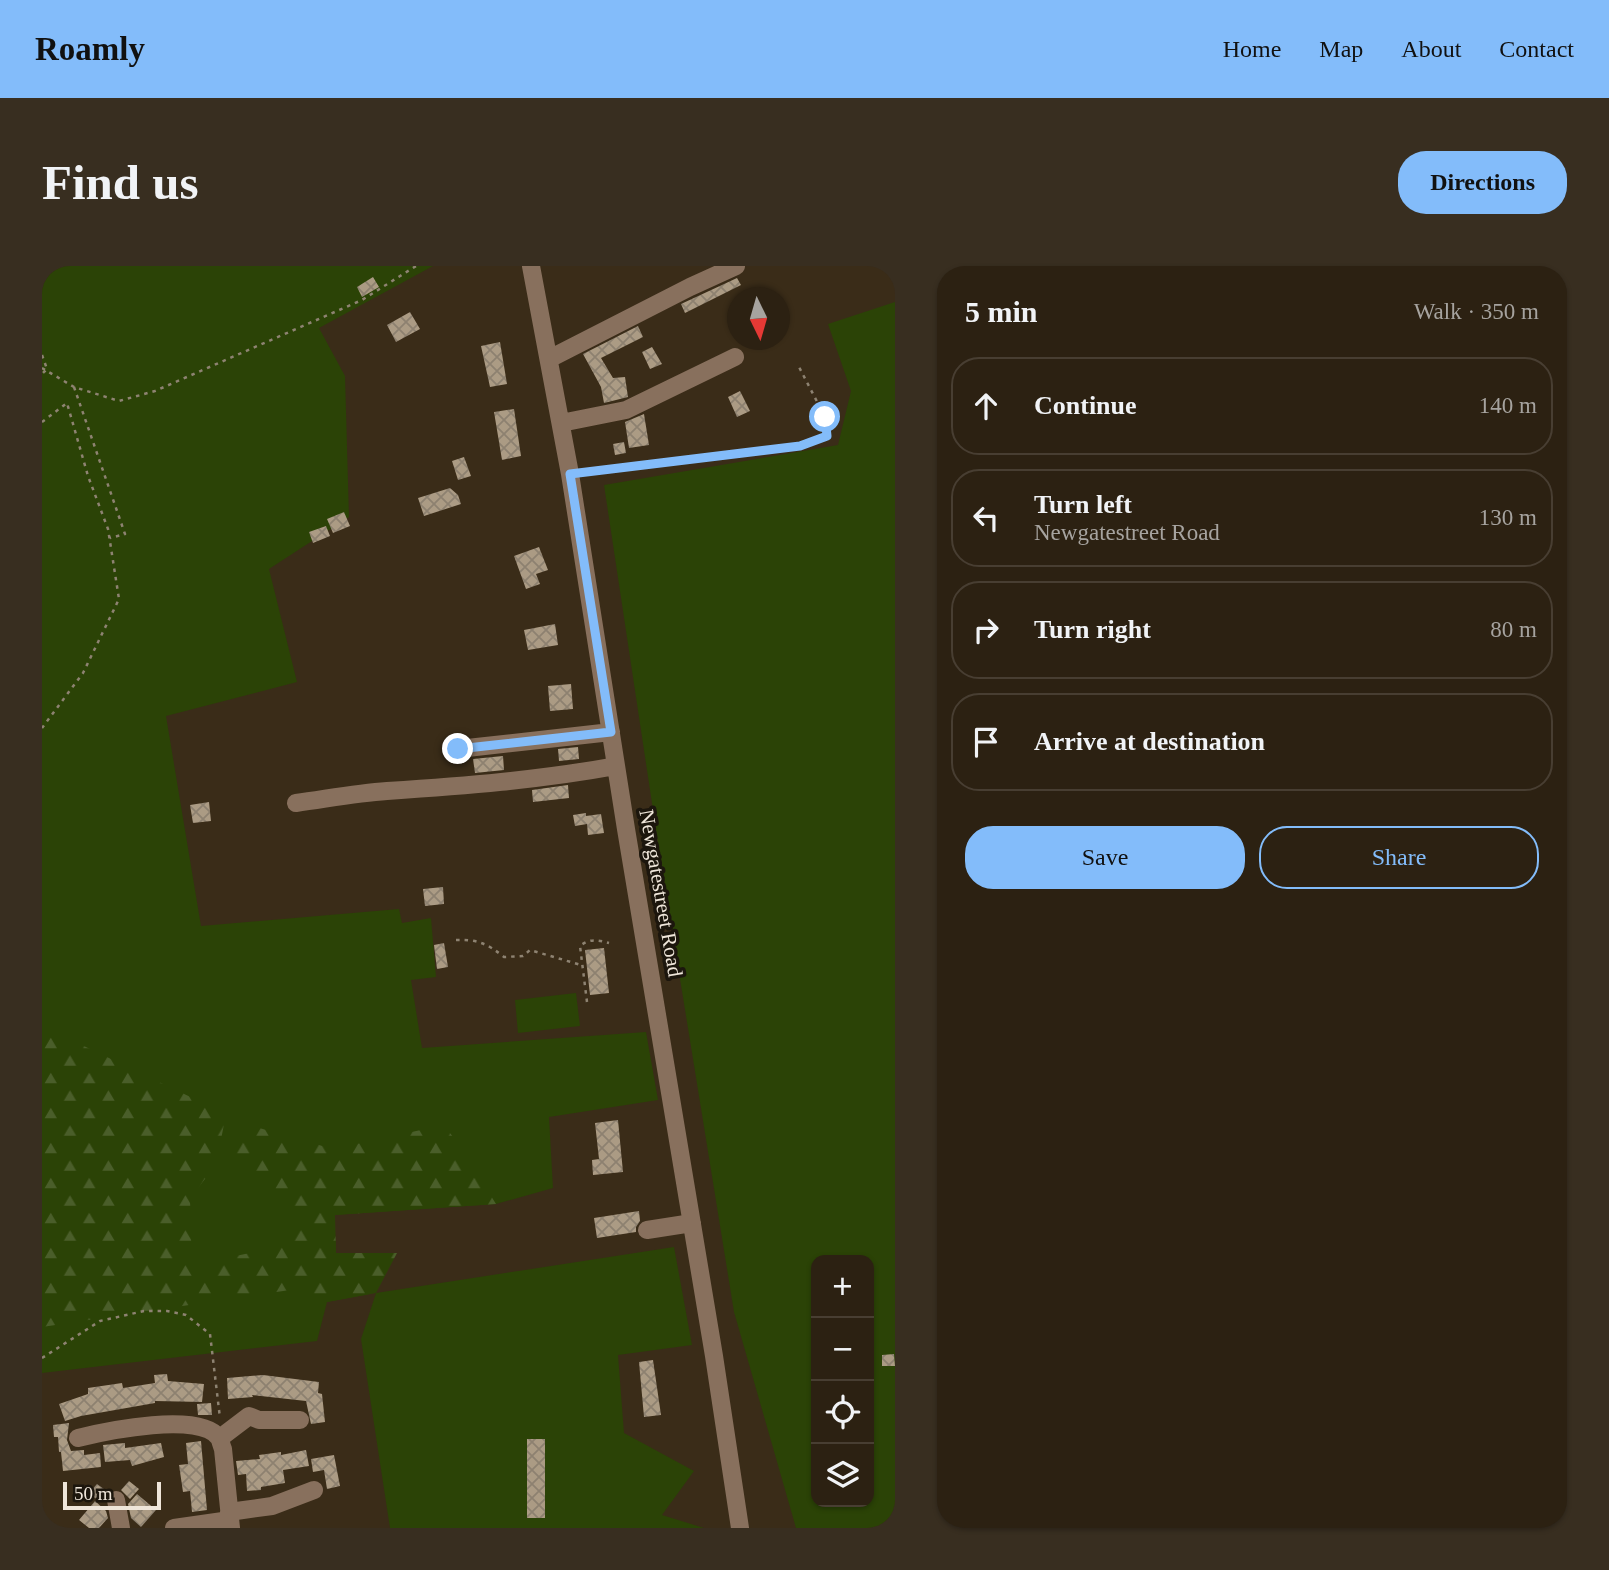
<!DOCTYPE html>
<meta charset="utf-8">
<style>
:root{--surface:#2c2112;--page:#382e20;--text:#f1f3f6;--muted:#a6a39f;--line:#483e32;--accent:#83bcfa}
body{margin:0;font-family:"Times New Roman",serif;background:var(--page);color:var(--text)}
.controls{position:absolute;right:21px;bottom:21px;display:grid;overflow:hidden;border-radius:14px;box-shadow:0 2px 5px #0004}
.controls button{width:63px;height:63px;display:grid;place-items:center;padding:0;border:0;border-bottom:2px solid var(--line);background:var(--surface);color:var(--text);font:35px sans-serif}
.compass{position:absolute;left:685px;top:21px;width:63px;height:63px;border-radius:50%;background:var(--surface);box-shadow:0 2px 5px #0004;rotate:175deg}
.scale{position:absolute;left:21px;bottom:18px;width:98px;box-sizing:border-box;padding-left:7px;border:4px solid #efe6da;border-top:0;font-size:19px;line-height:24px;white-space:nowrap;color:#efe6da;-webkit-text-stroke:5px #1c160d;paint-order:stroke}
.stop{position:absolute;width:21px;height:21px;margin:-16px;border:5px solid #83bcfa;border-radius:50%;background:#fff}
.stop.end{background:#83bcfa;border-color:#fff;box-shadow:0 2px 7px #0008}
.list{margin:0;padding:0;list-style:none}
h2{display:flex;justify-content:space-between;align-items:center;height:91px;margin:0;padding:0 28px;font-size:30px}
h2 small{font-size:23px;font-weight:400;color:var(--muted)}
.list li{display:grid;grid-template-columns:46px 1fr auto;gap:21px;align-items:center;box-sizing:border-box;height:98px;margin:0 14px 14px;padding:0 14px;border:2px solid var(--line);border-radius:28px}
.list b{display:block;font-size:26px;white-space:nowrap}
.list p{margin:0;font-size:23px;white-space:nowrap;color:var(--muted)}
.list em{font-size:23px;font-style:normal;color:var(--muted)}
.actions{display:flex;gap:14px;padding:21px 28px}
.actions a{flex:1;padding:16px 0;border:2px solid var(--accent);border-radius:28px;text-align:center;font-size:24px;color:var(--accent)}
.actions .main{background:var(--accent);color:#111}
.icon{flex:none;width:38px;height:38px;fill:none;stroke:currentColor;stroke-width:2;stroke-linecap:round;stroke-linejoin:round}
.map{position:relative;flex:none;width:853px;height:1262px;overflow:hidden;border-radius:28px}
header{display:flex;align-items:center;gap:42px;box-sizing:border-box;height:98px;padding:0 35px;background:var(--accent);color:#111}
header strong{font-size:33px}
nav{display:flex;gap:38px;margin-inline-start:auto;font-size:24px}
.intro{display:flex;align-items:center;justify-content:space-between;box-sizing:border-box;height:168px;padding:0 42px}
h1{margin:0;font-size:49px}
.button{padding:18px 32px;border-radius:28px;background:var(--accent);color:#111;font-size:24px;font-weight:700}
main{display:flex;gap:42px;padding:0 42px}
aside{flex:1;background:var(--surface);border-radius:28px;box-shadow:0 2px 5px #0004}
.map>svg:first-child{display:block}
.green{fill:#2b4306;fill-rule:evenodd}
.forest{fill:url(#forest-firs)}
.building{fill:url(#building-cross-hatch)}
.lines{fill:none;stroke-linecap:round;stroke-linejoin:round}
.path{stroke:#8e8372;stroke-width:2.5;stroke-dasharray:3.5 5;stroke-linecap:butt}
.minor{stroke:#88705d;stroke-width:18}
.route{stroke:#83bcfa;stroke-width:9}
.labels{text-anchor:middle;stroke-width:7;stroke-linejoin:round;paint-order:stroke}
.street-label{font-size:21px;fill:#efe6da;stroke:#1c160d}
</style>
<header>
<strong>Roamly</strong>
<nav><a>Home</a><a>Map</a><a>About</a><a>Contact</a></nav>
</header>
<div class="intro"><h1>Find us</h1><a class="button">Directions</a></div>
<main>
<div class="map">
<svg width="853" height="1262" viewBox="0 0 853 1262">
<defs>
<pattern id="forest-firs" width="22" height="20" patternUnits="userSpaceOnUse" patternTransform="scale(1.75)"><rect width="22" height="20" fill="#2b4306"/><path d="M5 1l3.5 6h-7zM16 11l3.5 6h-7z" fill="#4a5e2a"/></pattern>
<pattern id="building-cross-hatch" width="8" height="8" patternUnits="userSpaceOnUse" patternTransform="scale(1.75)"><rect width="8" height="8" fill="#ab9b84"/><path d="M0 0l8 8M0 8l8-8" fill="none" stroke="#8d8170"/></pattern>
</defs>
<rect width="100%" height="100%" fill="#3a2c18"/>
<path class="green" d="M0,0h391l-114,62 26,48 4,141 -80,52 28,113 -131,34 35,210 198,-17 3,14 29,-5 5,59 -25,3 11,68 224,-16 12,68 -109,17 4,71 -57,16 -162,11 2,38h61l-27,41 -43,8 -10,39 -275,32z
M853,36v1226h-99l-62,-216 -76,-469 -54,-358 234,-40 13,-54 -23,-67zM774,994h53v242h-53z
M534,727l4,33 -62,7 -3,-33z
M632,981l18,98 -74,10 6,78 70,38 -32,44 42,13h-314l-29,-189 15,-46z"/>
<path class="forest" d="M0,760l184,88 -10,51 -26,33 2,67 102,-21 -12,-50 -54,-40 17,-30 88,25 111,-24 18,24 34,55 -161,11 1,38h61l-21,40 -49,9 -37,-12 -248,37z"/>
<path class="building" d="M331,11l6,10 -17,10 -5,-10z
M695,12l4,7 -56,28 -4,-9z
M368,46l10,17 -24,13 -9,-17z
M596,60l5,11 -42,21 12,20 12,-1 3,20 -24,6 -3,-16 -18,-33z
M458,76l7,42 -17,3 -9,-41z
M610,81l10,17 -12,5 -8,-17z
M698,125l10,20 -13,6 -9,-20z
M472,143l7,47 -19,4 -8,-48z
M602,148l5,31 -20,3 -4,-26z
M582,176l2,11 -11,2 -2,-11z
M422,191l7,19 -13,4 -6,-19z
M408,222l8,7 3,9 -37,12 -6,-18z
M302,246l6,14 -17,7 -6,-14z
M284,260l4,10 -17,7 -4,-11z
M497,281l9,23 -12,4 4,10 -14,5 -12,-33z
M513,358l3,21 -30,5 -4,-20z
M529,418l2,25 -23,2 -2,-25z
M536,481l1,12 -20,2 -1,-12z
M461,490l1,14 -29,3 -2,-14z
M526,519l1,13 -36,4 -1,-12z
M167,536l2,19 -18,2 -3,-18z
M544,547v3l15,-2 3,19 -16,2 -1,-11 -12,2 -2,-11z
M401,621l1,17 -19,2 -2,-17z
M402,677l4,24 -11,2 -3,-24z
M562,682l5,45 -19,2 -5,-45z
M576,854l5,52 -30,3 -1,-15 7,-1 -4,-36z
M597,945l1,10 -4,6v5l-39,6 -3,-20z
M852,1088l1,12h-13v-11z
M611,1094l8,55 -17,2 -5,-55z
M125,1108l1,7 36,3 -2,18 -47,-1v2l-74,13 -16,5 -6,-17 29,-10v-6l34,-5 1,5 32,-5 -1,-8z
M221,1109l56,7 -1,11 4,1 3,28 -14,2 -5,-23 -54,-6 1,2 -25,2 -1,-21z
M169,1137l1,12h-14l-1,-11z
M27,1157l-2,17 4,11 13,-1v5l16,-2 1,14 -38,4 -2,-19h-2l-1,-15h-4l-1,-12z
M485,1173h18v79h-18z
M159,1175l6,69 -15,2 -2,-21 -7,1 -4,-27 9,-1 -2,-21z
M83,1177v5l36,-5 3,14 -32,9 -2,-6 -25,2 -2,-17z
M264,1184l3,16 -26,4 2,13 -24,4v3l-14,1 -1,-17 -8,1 -2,-14 24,-2 -1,-4 22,-3v3z
M292,1189l6,31 -13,3 -3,-19 -11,2 -2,-13z
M87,1215l10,8 -9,10 -9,-9z
M55,1218l11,8 -8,10 -11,-9z
M95,1228l19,16 -15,17 -10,-9 -3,-14z
M53,1235l11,10 2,7 -9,10h-10l-10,-8z"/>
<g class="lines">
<path class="path" d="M0,89l5,14 -5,5
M0,102l32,19 45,14 36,-10 207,-91 54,-34
M32,121l51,147 -15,4
M0,156l25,-19 21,73 20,53 11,70 -36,74 -41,55
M544,206l214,-26 26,-10 -1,-19 -27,-52
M414,674c21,-1 32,4 48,17l19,-1 7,-6 51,15
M545,736l-7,-56c10,-8 18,-6 29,-3
M0,1092l58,-37 44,-10h23l19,4 24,19 10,84"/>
<path class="minor" d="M489,0l39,208 56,355 88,527 26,172
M507,93l141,-72 46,-21
M519,157l65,-13 109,-53
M416,483l153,-17
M254,537c30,-4 60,-10 91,-12 76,-5 153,-11 229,-25
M605,964l45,-7
M36,1172c28,-7 123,-27 141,0 1,1 3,9 4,11l8,79
M178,1172l29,-22 10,4h41
M74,1234l5,28
M187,1246l43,-6 42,-16
M132,1262l56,-8"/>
</g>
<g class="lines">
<path class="route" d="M416,483l153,-17 -41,-258 230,-28 27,-10 -2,-19"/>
</g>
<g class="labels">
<g class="street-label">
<text transform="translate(619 627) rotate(80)" y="7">Newgatestreet Road</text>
</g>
</g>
</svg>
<div class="controls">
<button>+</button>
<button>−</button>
<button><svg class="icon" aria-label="locate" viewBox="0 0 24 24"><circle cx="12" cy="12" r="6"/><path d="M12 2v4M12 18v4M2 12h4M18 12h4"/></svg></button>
<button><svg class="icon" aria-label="layers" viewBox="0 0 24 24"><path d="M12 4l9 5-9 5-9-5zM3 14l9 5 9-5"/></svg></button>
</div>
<svg class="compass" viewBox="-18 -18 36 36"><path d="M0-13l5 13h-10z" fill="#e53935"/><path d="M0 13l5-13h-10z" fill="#a6a39f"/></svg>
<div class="scale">50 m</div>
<div class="stop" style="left:783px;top:151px"></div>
<div class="stop end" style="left:416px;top:483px"></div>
</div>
<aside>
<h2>5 min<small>Walk · 350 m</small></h2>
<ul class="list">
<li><svg class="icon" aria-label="ahead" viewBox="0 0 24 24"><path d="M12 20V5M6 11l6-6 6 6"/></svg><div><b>Continue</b></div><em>140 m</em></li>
<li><svg class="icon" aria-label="left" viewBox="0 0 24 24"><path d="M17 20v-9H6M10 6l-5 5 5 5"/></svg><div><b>Turn left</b><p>Newgatestreet Road</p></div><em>130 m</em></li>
<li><svg class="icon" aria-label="right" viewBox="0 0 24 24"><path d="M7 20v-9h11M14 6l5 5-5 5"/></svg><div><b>Turn right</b></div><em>80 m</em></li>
<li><svg class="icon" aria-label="arrive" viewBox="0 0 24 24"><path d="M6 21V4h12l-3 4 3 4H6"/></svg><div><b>Arrive at destination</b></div></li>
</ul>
<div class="actions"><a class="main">Save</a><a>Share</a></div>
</aside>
</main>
